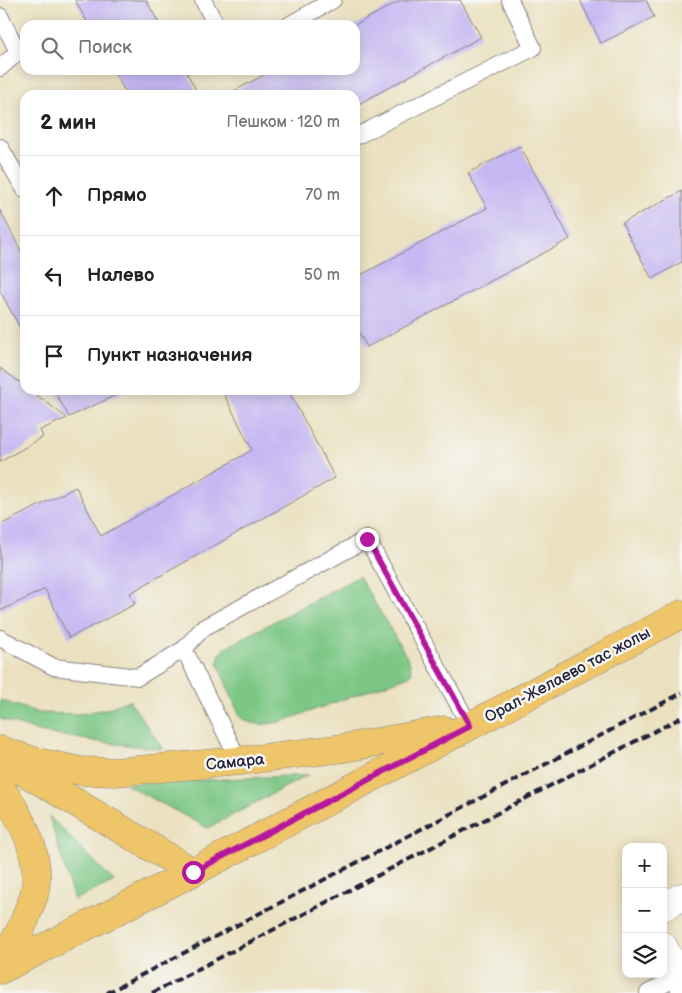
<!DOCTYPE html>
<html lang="ru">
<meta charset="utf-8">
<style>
:root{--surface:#fff;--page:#f6f6f6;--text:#202124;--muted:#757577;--line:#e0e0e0}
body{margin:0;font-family:"Balsamiq Sans",sans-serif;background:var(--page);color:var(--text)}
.controls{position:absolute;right:15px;bottom:15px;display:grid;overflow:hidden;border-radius:10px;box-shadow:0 2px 12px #0003}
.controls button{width:45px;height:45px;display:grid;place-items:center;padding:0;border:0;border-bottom:1px solid var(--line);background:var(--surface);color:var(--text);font:25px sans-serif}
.stop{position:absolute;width:15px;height:15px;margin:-11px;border:4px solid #b5179e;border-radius:50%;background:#fff}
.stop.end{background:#b5179e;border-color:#fff;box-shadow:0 1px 5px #0008}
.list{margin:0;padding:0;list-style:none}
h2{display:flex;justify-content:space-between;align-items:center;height:65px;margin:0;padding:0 20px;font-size:21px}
h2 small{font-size:16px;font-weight:400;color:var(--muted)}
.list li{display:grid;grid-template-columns:32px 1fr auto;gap:15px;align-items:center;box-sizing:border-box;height:80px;padding:0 20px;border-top:1px solid var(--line)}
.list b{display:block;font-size:19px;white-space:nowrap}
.list em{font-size:16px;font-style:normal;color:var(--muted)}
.icon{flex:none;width:28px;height:28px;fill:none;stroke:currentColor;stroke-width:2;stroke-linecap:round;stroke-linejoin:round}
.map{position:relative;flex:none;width:682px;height:993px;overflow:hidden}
.search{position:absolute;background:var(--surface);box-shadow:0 2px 12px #0003;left:20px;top:20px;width:340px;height:55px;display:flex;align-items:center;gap:12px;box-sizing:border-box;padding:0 18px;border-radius:15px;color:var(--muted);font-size:19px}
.panel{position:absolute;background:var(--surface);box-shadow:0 2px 12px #0003;left:20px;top:90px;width:340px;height:305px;border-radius:15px}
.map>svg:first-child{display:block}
.green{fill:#7cc784;stroke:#4f7460}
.building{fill:#c5b7f2}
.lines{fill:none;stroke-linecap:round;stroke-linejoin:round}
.lane-casing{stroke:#86827e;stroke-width:18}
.street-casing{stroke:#86827e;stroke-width:29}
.primary-casing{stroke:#86827e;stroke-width:29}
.lane{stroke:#fff;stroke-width:16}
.street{stroke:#fff;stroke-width:28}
.primary{stroke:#eec569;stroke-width:28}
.rail{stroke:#22223b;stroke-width:4;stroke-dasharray:8 4;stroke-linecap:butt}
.route{stroke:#b5179e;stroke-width:6}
.labels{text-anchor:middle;stroke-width:5;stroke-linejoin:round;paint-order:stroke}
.street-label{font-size:16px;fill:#22223b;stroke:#f6f6f2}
</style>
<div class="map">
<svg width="682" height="993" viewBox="0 0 682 993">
<rect width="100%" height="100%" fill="#f6f6f2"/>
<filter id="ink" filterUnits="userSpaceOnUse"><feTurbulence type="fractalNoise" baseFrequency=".02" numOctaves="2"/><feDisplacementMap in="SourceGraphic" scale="10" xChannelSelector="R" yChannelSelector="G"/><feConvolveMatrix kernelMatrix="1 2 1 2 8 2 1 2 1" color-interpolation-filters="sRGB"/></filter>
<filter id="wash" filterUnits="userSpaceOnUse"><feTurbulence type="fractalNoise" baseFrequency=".0096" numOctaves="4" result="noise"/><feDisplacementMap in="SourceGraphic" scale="20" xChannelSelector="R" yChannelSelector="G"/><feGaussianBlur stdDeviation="1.12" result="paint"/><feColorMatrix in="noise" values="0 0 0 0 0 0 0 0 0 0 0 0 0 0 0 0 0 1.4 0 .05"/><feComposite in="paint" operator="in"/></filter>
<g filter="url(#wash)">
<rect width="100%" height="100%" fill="#ebe1c0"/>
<path class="green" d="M359,576l50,85 3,11 -3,4 -129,46c-14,3 -29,4 -40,-5l-22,-53 1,-8 6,-8z
M0,700l39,13 40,1 27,-5 23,-9 34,49 -56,-6 -63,-10 -44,-14z
M308,775l-100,53 -83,-44z
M49,816l65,65 -40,19z"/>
<g id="blocks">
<path class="building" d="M75,0h71l14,25h-71z
M401,0h59l21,37 -126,69v-11h-128l46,-25h82v-45z
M580,0h66l8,17 -53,26z
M113,70h72l14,25h-72z
M520,146l50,93 -203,108 -12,-22v-47l132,-70 -19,-35z
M682,191v71l-30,17 -30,-56z
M0,210l25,49v78l-25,-46z
M0,368l25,18v4h5l37,28 -27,12 3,7 -43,25z
M54,390h73l-58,27z
M222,390h66l47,88 -205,115 5,11 -66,34 -24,-49 -45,22v-86l76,-38 25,49 151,-86z"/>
</g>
</g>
<g filter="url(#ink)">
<use href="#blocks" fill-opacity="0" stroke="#86827e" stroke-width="1"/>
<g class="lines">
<defs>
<path id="lane" d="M203,0l13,25
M0,16l18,36 -18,16
M289,25l44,-25
M355,137l178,-89 -23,-48
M0,147l25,43
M0,638l54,29 84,10 46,-28 55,112
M184,649l19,-21 164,-89 103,187
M648,993l31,-17"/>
<path id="street" d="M663,907l19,-10
M663,946l19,36"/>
<path id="primary" d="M0,750l37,12 44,9 34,1 124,-11 105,-13 100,-18
M11,764l182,108
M0,785c20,33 44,70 34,110 -2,7 -6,15 -8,22 -6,16 -14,30 -26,41
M0,970l193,-98 489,-258"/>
</defs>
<use href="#lane" class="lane-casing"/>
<use href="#street" class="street-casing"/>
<use href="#primary" class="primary-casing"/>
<use href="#lane" class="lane"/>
<use href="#street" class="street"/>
<use href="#primary" class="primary"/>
<path class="rail" d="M107,993l575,-300
M152,993l530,-276"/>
</g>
</g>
<g class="lines" filter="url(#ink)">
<path class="route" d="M193,872l277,-146 -103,-187"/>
</g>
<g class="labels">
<g class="street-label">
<text transform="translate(567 674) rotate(-28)" y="6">Орал-Желаево тас жолы</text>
<text transform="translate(235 761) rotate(-6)" y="6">Самара</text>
</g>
</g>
</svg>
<div class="controls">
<button>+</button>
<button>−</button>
<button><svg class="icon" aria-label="layers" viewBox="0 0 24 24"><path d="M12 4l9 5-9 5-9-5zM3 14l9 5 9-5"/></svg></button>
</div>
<div class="stop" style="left:193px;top:872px"></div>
<div class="stop end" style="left:367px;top:539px"></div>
<div class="search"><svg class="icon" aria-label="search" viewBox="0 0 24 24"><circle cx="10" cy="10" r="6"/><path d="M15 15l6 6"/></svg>Поиск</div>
<section class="panel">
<h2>2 мин<small>Пешком · 120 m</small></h2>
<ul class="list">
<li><svg class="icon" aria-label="ahead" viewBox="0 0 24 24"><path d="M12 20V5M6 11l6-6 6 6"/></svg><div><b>Прямо</b></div><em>70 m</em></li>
<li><svg class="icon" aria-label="left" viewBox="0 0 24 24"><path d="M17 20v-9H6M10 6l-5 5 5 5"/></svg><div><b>Налево</b></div><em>50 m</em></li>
<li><svg class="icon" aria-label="arrive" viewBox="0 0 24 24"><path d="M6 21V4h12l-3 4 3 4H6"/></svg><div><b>Пункт назначения</b></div></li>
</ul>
</section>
</div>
